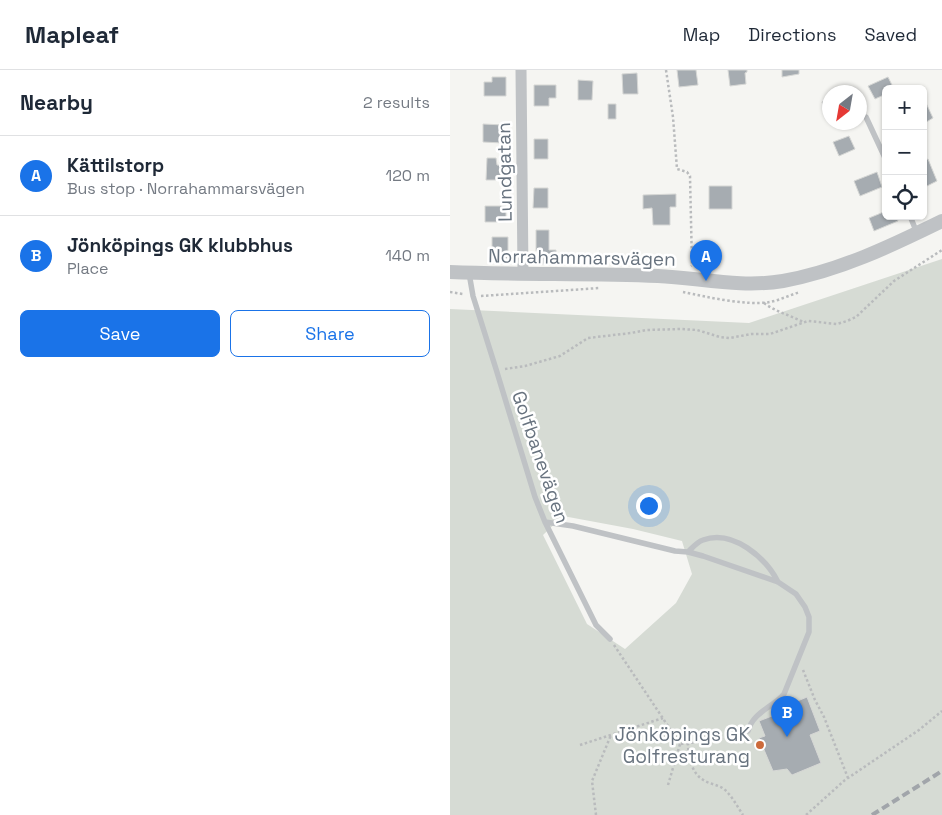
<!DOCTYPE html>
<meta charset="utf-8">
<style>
:root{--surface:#fff;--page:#f6f6f7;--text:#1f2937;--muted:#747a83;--line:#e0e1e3;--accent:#1a73e8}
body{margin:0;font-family:"Space Grotesk",sans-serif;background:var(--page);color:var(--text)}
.controls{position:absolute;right:15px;top:15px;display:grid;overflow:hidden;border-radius:8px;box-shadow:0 1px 4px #0004}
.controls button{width:45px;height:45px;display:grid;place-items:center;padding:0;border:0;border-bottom:1px solid var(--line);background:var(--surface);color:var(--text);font:25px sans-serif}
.compass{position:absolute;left:372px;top:15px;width:45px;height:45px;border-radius:50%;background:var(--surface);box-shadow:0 1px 4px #0004;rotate:211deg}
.you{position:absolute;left:198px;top:435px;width:18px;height:18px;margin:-12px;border:4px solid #fff;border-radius:50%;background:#1a73e8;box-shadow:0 0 0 8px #1a73e833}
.badge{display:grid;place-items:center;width:32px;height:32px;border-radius:50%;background:var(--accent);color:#fff;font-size:16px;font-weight:700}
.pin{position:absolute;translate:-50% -41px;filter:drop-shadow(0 1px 2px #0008)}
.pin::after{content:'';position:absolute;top:26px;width:18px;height:15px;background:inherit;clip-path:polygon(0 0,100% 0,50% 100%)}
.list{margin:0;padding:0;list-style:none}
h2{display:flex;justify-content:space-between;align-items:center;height:65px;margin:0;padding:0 20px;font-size:21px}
h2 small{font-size:16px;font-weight:400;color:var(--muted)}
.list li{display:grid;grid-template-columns:32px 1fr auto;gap:15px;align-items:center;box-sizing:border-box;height:80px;padding:0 20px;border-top:1px solid var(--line)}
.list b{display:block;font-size:19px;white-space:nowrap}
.list p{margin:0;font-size:16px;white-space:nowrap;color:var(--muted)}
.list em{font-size:16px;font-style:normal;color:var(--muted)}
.actions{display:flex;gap:10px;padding:15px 20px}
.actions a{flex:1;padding:11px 0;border:1px solid var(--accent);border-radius:8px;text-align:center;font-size:18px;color:var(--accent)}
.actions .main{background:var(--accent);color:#fff}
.icon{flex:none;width:28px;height:28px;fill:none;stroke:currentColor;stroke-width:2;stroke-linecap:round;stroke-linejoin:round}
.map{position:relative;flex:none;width:492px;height:745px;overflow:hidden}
header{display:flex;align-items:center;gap:30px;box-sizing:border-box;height:70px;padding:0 25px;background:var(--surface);border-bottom:1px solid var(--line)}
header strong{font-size:24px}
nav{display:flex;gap:28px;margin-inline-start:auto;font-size:18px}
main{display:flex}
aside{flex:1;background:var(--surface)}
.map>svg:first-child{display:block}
.green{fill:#d6dbd4;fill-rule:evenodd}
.building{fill:#a6acb1;stroke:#d6d7d5}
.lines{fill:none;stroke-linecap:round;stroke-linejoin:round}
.path{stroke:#b9bbbd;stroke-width:2.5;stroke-dasharray:2.5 2.5;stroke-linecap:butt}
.service{stroke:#bfc2c5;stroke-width:5.5}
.minor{stroke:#bfc2c5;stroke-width:11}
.tertiary{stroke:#bfc2c5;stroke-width:14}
.rail{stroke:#a1a5aa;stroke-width:4;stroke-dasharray:8 4;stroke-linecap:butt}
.poi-dot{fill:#cc6a3b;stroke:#fff;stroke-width:2}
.labels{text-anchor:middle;stroke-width:5;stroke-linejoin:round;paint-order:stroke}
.street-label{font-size:19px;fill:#68737f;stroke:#fff}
.poi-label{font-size:19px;fill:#68737f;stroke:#fff;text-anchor:end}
</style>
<header>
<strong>Mapleaf</strong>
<nav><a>Map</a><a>Directions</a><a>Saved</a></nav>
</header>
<main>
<aside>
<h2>Nearby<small>2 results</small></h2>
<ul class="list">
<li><span class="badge">A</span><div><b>Kättilstorp</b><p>Bus stop · Norrahammarsvägen</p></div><em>120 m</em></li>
<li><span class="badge">B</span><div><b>Jönköpings GK klubbhus</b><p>Place</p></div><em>140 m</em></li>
</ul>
<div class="actions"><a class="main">Save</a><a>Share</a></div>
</aside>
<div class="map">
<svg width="492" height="745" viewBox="0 0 492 745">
<rect width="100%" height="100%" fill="#f5f5f2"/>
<path class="green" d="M492,189v556h-492v-506l299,14zM113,446l70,13 49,12 10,33 -16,29 -51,46 -38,-25 -44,-89z"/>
<path class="building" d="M227,0h19l2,15 -19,2z
M278,0h19v2l-2,1 1,11 -16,2z
M332,0h17v4l-17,3z
M187,3l1,21h-15l-1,-20z
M42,7h14v19h-22v-14h8z
M438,7l6,12h-8v5l-11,5 -7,-13z
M128,10l15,1 -1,19h-14z
M84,15h22v13h-7v8h-15z
M380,29v22h-1l-7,-19z
M475,31l8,17 -10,6v-22z
M158,34h8v15h-8z
M33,54l21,1 -1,18 -20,-1z
M399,66l6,13 -16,7 -6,-14z
M84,69h14v20h-14z
M37,88h9l1,7 8,1v14h-19z
M478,89l9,22 -12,6 -2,-4v-22z
M427,102l5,15 -22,9 -6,-15z
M259,116h23v23h-23z
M84,118h14v20h-15z
M226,124v13h-6v18h-17l-1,-17 -9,1v-14z
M35,136h21v16h-21z
M436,141v5h10l2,5 -24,10 -5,-13z
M86,160h13v20h7v14h-14v-13h-6z
M42,167h16v21h-16z
M357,627l13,34 -10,4 11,28 -29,12 -5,-6 -14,2 -14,-33 6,-2 -6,-15 13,-5 11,-9z"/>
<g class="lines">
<path class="path" d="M216,0l7,47 4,52 10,3 3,4 2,89 -1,1
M0,222l13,2
M233,222c24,5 63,14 87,10 10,-2 20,-7 30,-10
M31,226l119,-8
M314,233c12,9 26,12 39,19
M55,299l20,-3 35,-10 28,-18 43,-5 15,-3 35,-1 16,1 23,7 10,1 21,-4h19l38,-13 29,3 10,-3 9,-4 38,-36 48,-31
M164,575l66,99 35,-4 25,-7
M353,600l12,30 9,17 24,61
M238,673c0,12 3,29 14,36 6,5 15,5 22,10 8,7 13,17 19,26
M130,675l83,-27
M218,715l12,-41
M146,745l-4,-34 19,-46
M356,745l39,-35 74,-50 23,-19"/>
<path class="service" d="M416,47l20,43
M460,146l7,17
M19,203l4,23 23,73 39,128 10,25 51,103 14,14
M95,452l28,4 102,25 13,1 15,4 75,26 18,12 9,13 4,10v15l-25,62c-12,14 -31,18 -36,37
M238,482c5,-5 9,-10 15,-12 30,-11 63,18 75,42"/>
<path class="minor" d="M71,0l2,203"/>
<path class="tertiary" d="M0,202c69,3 139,1 208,4 42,2 83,12 125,5 56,-10 108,-35 159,-60"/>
<path class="rail" d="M422,745l70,-44"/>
</g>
<circle class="poi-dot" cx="310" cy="675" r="5"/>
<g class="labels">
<g class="street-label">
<text transform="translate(54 102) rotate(-91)" y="7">Lundgatan</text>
<text transform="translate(132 187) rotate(1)" y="7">Norrahammarsvägen</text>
<text transform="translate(91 387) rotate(71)" y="7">Golfbanevägen</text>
</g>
<g class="poi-label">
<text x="300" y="671">Jönköpings GK<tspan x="300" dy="22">Golfresturang</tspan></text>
</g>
</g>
</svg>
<div class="controls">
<button>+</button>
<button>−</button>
<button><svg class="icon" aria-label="locate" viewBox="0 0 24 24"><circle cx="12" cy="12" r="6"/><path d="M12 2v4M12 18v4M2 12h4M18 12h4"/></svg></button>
</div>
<svg class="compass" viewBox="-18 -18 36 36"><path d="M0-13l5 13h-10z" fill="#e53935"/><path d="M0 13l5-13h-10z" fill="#747a83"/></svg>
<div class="you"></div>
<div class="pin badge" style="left:256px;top:211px">A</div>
<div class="pin badge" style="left:337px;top:667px">B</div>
</div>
</main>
